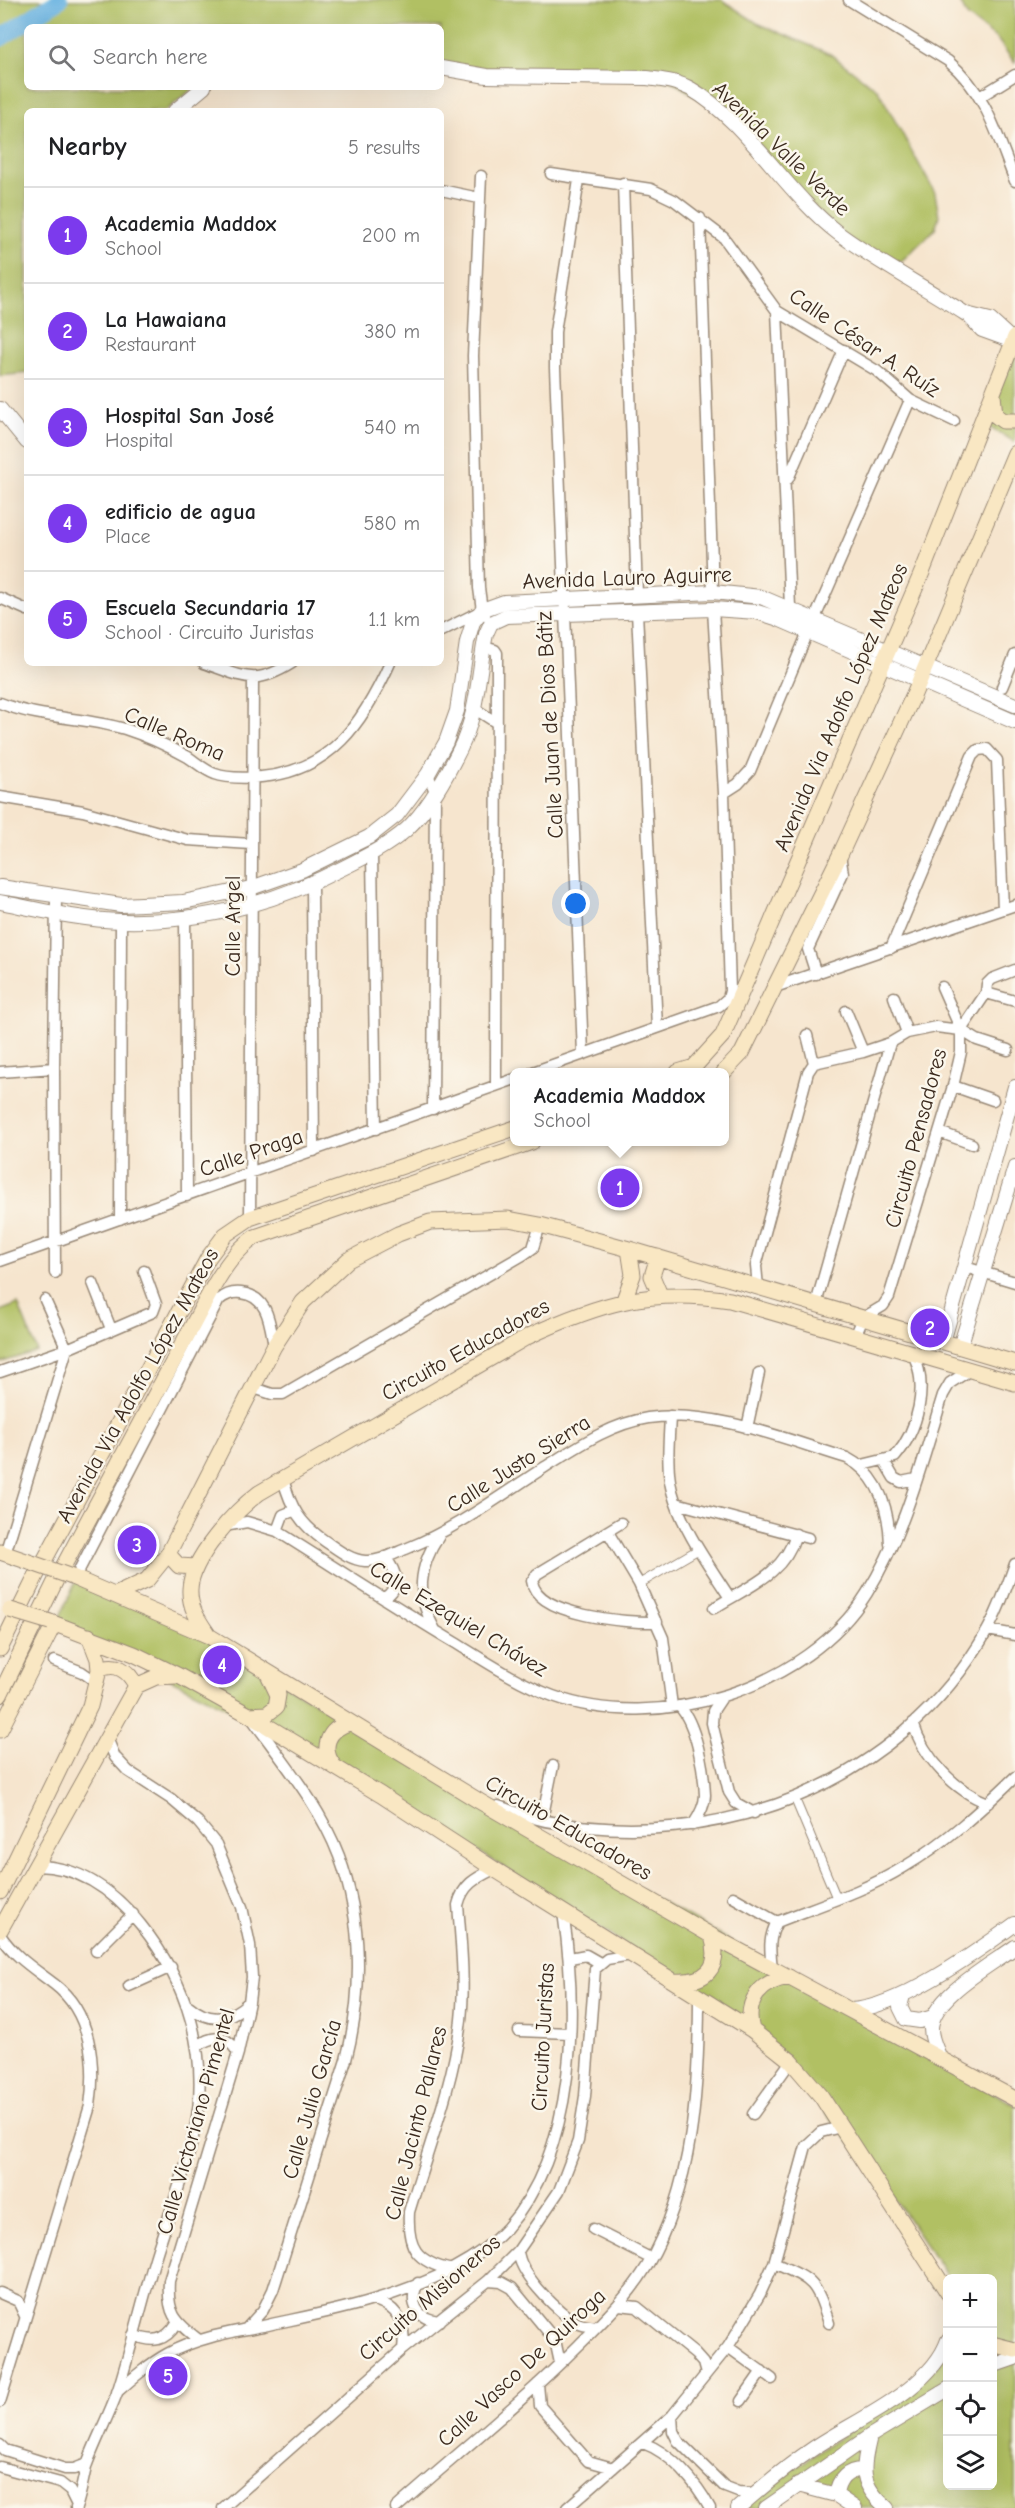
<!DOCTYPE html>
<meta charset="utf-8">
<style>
:root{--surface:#fff;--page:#f2f2f2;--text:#202124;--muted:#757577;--line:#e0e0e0;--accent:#7c3aed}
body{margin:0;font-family:"Comic Neue",sans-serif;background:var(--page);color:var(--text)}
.controls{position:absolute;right:18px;bottom:18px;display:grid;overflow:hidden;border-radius:9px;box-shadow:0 6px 24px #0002}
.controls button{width:54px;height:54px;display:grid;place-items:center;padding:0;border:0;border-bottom:2px solid var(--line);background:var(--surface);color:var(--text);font:30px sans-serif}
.you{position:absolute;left:576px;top:904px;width:21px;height:21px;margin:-15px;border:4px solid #fff;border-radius:50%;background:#1a73e8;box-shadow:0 0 0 9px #1a73e833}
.badge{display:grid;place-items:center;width:39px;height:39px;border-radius:50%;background:var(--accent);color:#fff;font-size:20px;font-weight:700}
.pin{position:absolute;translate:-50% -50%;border:3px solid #fff;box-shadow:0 2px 6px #0006}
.popup{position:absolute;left:510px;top:1068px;width:219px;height:78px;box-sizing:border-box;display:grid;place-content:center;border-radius:9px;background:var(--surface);filter:drop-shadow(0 2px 4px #0005);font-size:20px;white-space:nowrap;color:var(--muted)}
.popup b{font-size:22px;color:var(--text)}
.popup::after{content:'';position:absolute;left:50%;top:100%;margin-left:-12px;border:12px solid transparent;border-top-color:var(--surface)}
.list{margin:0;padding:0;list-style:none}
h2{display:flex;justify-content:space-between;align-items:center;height:78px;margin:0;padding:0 24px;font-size:26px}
h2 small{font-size:20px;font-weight:400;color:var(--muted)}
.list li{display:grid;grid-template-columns:39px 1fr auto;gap:18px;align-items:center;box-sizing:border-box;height:96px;padding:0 24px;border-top:2px solid var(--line)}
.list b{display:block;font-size:22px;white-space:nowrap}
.list p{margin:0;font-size:20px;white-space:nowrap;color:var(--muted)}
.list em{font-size:20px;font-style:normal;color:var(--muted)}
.icon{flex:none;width:33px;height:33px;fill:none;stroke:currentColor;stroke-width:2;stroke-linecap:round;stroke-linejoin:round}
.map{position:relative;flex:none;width:1015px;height:2508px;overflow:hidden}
.search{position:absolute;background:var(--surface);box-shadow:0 6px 24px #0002;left:24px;top:24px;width:420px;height:66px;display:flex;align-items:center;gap:15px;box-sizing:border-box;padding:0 21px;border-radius:9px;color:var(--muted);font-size:22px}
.panel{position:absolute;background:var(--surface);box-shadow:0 6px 24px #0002;left:24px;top:108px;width:420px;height:558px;border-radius:9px}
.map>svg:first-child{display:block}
.green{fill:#b1c063;stroke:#767540;stroke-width:1.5}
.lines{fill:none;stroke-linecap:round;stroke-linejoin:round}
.river{stroke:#6ab4e2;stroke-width:18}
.pedestrian-casing{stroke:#988876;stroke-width:10}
.minor-casing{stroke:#988876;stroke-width:13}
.tertiary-casing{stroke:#988876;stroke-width:16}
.secondary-casing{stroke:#988876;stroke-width:17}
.pedestrian{stroke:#fff;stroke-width:8}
.minor{stroke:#fff;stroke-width:10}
.tertiary{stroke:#fff;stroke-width:14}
.secondary{stroke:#f9e7c3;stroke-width:15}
.secondary-bridge-casing{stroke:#988876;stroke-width:17;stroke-linecap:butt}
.secondary-bridge{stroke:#f9e7c3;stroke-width:15}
.labels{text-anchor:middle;stroke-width:5;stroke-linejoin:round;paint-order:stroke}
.street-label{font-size:22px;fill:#3b2a1e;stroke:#fbf7ec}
</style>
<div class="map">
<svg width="1015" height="2508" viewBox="0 0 1015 2508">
<rect width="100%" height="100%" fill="#fbf7ec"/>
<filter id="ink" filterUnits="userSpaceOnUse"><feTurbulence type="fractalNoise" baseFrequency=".0167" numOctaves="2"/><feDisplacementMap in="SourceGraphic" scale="12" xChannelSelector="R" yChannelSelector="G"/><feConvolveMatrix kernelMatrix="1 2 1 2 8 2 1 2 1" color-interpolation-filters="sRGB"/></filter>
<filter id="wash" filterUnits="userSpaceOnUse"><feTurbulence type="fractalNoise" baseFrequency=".008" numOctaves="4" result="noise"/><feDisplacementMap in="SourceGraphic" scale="24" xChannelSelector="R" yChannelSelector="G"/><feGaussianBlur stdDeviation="1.35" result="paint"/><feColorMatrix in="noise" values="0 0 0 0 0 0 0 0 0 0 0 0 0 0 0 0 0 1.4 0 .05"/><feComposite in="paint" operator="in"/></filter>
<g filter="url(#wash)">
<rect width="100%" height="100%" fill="#f6e5ce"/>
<path class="green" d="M0,0h722l35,23 73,31 48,36 57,103 4,23 -4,13 -41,39 -55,-35 -120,-123 -48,-29 -230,-13v-41h-414v60h168l-30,24h-138v262l-27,3z
M959,0h56v63l-18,-24 -30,-23z
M1015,337v105l-34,-19z
M18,1304l19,47 -37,12v-52z
M77,1579l81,33 857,493v403h-153l-6,-6 -56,-20 -36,26h-32l171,-112 44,-48 1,138h44v-208h-44l-60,-89 -132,-162 -416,-263 -283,-141z"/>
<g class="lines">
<path class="river" d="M0,38l59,-38"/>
</g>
</g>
<g filter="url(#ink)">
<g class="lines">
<defs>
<path id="pedestrian" d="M639,1584l60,-35
M795,1799l42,100"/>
<path id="minor" d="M849,0l99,61c39,33 49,74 67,120
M981,96l34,-21
M551,174l100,15 23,11 50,38 53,73 100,60 33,29 44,21
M481,176l-8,180 6,232 3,22 3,5
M579,180l-24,152v36l28,686
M623,183l14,412
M441,190l38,8
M700,218l13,374
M777,311l13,296
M788,479l56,-129
M0,598l27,12
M713,609l11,184 6,198 7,12
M637,612l20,415
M815,618l95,-218
M441,631l38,-19
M484,647l11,3 2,3 -1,433
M204,663c39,13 50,24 88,0
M1002,687l13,-32
M0,703c40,16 84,14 125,26 22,7 43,17 63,28 9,6 18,14 27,17 13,5 32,4 46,3 70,-6 102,-54 129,-114
M475,709l22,14
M428,774l7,18 -2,317
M724,793l14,-9 12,-13 58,-139
M0,797l83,14 105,29 63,4
M372,854l4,275
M312,884l2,267
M185,918l2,278
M891,948l81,-192 6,-6 9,-1 10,11 6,149
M816,974l-8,-25 35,-76 -3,-18
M772,988l243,-83
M986,993l29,8
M894,997l13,36
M846,1011l17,41
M961,1030l25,-37 1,-9 5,-5 23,-9
M807,1035l7,28
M0,1072l54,-4
M533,1072l186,-66 9,-8 2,-7
M953,1086l40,14
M939,1132l33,12
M250,1218l3,-538
M120,1219l1,-298
M0,1261l515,-182
M965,1267l50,15
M55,1273l-1,-205 2,-172
M93,1283l18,46
M758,1287l-2,-21 52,-194 6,-9 49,-11 27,-9 17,-10 29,-6 25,3 16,10 31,10
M45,1300l22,49
M816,1304l74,-261
M855,1337l8,-19 20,-12 6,-9 64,-211 8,-34v-22l-19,-43
M0,1372l67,-23 86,-37 3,-8 -12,-33
M254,1388l18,6h11l240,-139 10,-7 7,-23
M670,1416c-1,24 -4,52 2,75 10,38 37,74 58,107
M747,1428l12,-55
M884,1461l10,17 7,4 15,-3
M862,1465l33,-8c23,-27 34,-71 18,-103
M283,1479c8,29 17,45 42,62 12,8 25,19 40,20 15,1 30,-8 43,-13 50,-20 93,-53 137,-81 32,-20 65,-43 103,-49 63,-10 139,22 199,40 33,17 42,52 43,86
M676,1503l132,35
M621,1523l-84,51 -5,7c4,35 96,42 125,41
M224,1526l23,-4 30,9c59,37 117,75 177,111 31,19 64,41 99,54 105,38 254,-7 314,-103 38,-61 55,-131 76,-198l7,-12 20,-13
M277,1531l6,-16 10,-4
M608,1532l31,52 24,54 9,68
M5,1554l62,-205
M75,1578l144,-278c7,-6 13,-8 22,-7 28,3 29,32 33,53
M384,1598c18,-11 13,-26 1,-41
M714,1608c33,-21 70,-33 82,-74
M435,1630c-19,-34 -17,-62 4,-94
M988,1630l27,5
M54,1661l28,11 16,11
M721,1699l-8,12 -1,12 17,69 7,11 18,10
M679,1706c17,17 25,64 26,89 0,11 -6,21 -12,30
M913,1723c10,34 42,68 75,80
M107,1738l8,19 13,14 43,28 27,23 18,22 26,63 8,38 2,32 -3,25 -11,51 -69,228c-2,32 5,40 30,59
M498,1806c15,5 31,12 48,15 171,32 352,-34 441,-190 12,-21 20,-45 28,-67
M542,1820l11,-54
M34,1866c44,-1 80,25 107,59 46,57 69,129 54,203 -9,46 -28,89 -41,134 -13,43 -23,88 -37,131 -9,24 -21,47 -30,71 -4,14 -6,30 -11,44
M733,1897l44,25
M0,1935c15,22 33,33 54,49 37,28 42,79 36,122l-90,296
M96,1951l37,-37
M570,1958l16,-3 14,8
M772,1968c-2,-18 -4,-30 5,-46 43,-17 88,-31 127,-55 41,-24 77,-57 111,-90
M129,1986l42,-19
M189,2006c21,18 41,14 60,-4
M519,2031l50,2
M197,2047c15,-13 31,-12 41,6
M753,2114l38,-53
M593,2229l57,29
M518,2251c2,23 33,53 51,67 8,7 18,8 27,9
M774,2263c40,18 41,17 55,60
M452,2270c-36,-8 -45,-22 -43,-58 18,-60 45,-130 52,-192 4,-38 0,-77 -3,-115 5,-21 18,-27 36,-36
M488,2281l13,1 11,6 43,52 5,23
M418,2283c-10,20 -1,36 21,38
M0,2293l18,8 7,15
M374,2300c25,7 32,24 29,49
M619,2305l18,2 58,47 8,9 3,11
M246,2329l17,-19 10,-20 73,-230c17,-66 17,-139 -7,-204 -19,-50 -55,-93 -86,-136
M133,2335c20,8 32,7 44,-12
M728,2347l44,32
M538,2384l2,22 48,55 25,7
M117,2392c16,-14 32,-28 50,-38 29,-16 64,-22 96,-28 36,-8 74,-15 110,-26 47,-14 101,-35 134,-72 70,-79 71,-217 56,-316
M741,2401l21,-30
M672,2416l1,15 5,10 47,46 13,5 17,1
M643,2443c28,10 53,39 67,65
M0,2445l5,5 60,19h9l13,-5
M0,2467l60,16 10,8 7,14
M223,2508l180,-159 85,-68 30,-30 41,-60 19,-50 7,-45 10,-127 12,-10 24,-4
M396,2508c61,-54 125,-105 183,-163 25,-25 50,-49 68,-79 47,-80 52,-180 52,-270
M567,2508l105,-92 56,-69 32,-53 14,-31 32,-117 15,-14 20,-5"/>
<path id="tertiary" d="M441,68l46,8 160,2c15,2 30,3 44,11 54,31 95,104 147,144 39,29 87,54 128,81l24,6 23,21
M175,111l29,-24
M968,315l14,15 25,9
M0,409l27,33
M0,887l121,18 62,-3 68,-14 51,-18 67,-33 28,-22 31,-41 18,-32 11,-31 10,-69 6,-20 9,-12 22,-8 209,-10 48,5 254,108
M0,902c40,8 81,18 122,19 78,2 154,-18 223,-54 22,-11 44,-22 62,-38 22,-21 39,-52 53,-80 18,-36 18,-75 26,-115l5,-11 15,-7 207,-7 44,3 19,6 239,104
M943,1342l72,-255
M960,1347l55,-180
M903,1995l-3,12 6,12 14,2 13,-4
M851,2010c47,-2 124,-57 164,-86
M939,2056c-3,-8 -8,-17 -8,-27 0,-32 60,-64 84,-82
M992,2366l23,-8
M870,2436c-8,34 -11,48 17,72
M798,2485l38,10 19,13
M836,2495c2,-16 12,-26 28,-25
M738,2508c24,-21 49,-42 76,-60 41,-28 117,-58 134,-108
M766,2508l104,-72 78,-47"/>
<path id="secondary" d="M993,395l2,20 8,6h12
M678,1072l16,-5 29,-32 200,-465 92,-233
M724,1072l18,-19 98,-198 74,-161 101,-241
M658,1257l-6,19 8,19
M624,1300l9,-25 -4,-26
M0,1552l32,11
M168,1554l11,12 17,1
M72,1577l137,59 270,165 233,135 303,163
M115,1595l32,-15 21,-26 106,-208 29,-44 45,-42 50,-26 32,-12 78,-3 32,6 89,24 386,114
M50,1622l84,32 45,22 70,39 132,80 113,74 258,161 39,31 30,35 127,197
M209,1636c-10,-15 -20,-28 -19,-47 1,-31 45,-78 69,-96l268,-156c73,-34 122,-49 203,-37l285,83
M0,1649l38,-77 170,-314 17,-23 25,-17 265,-90
M99,1670c17,-9 30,1 37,16
M0,1695l56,-115 156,-291c12,-21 23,-38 43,-52l277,-95
M249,1715l18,-1 9,-7 2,-12 -10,-21
M0,1730l54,-106
M334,1766c-14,-18 -6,-37 15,-43
M0,1892l90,-186 9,-36 -1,-11 -9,-23
M0,1930l136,-244 20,-9 20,-1
M674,1981c31,2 48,-12 38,-45
M752,2030c-8,-29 9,-49 37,-53
M992,2344l23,6"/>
</defs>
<use href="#pedestrian" class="pedestrian-casing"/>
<use href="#minor" class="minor-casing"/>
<use href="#tertiary" class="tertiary-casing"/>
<use href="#secondary" class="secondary-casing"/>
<use href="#pedestrian" class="pedestrian"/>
<use href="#minor" class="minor"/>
<use href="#tertiary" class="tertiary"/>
<use href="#secondary" class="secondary"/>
<defs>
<path id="secondary-bridge" d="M32,1563l40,14
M10,1610l40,12"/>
</defs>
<use href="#secondary-bridge" class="secondary-bridge-casing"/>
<use href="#secondary-bridge" class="secondary-bridge"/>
</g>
</g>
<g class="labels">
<g class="street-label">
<text transform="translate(782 148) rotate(44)" y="8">Avenida Valle Verde</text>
<text transform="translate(865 342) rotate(34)" y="8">Calle César A. Ruíz</text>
<text transform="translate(627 577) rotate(-2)" y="8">Avenida Lauro Aguirre</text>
<text transform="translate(840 707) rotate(-67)" y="8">Avenida Via Adolfo López Mateos</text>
<text transform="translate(549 725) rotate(-93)" y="8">Calle Juan de Dios Bátiz</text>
<text transform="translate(175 733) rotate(23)" y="8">Calle Roma</text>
<text transform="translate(232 926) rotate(-90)" y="8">Calle Argel</text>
<text transform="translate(915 1138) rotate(-75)" y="8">Circuito Pensadores</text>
<text transform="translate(251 1152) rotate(-19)" y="8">Calle Praga</text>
<text transform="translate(465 1349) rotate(-29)" y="8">Circuito Educadores</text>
<text transform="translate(137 1385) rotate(-61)" y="8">Avenida Via Adolfo López Mateos</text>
<text transform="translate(518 1463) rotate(-32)" y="8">Calle Justo Sierra</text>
<text transform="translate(459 1618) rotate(31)" y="8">Calle Ezequiel Chávez</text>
<text transform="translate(569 1827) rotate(30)" y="8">Circuito Educadores</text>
<text transform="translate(542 2037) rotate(-87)" y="8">Circuito Juristas</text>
<text transform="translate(311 2099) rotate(-74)" y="8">Calle Julio García</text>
<text transform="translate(195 2121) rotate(-74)" y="8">Calle Victoriano Pimentel</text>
<text transform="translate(415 2123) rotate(-76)" y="8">Calle Jacinto Pallares</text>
<text transform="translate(429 2297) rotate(-41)" y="8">Circuito Misioneros</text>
<text transform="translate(521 2367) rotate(-43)" y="8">Calle Vasco De Quiroga</text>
</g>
</g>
</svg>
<div class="controls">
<button>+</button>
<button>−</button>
<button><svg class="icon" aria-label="locate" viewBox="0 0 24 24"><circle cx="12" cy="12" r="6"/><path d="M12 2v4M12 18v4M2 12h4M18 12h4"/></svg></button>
<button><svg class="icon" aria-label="layers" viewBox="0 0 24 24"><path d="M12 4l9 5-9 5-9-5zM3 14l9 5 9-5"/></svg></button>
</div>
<div class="you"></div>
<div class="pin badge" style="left:620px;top:1188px">1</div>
<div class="popup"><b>Academia Maddox</b>School</div>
<div class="pin badge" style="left:930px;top:1328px">2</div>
<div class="pin badge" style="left:137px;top:1545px">3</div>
<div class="pin badge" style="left:222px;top:1665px">4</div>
<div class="pin badge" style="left:168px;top:2376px">5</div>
<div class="search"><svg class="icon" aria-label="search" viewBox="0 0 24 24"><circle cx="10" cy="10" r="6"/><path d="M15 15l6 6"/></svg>Search here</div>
<section class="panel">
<h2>Nearby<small>5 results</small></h2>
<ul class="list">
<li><span class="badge">1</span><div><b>Academia Maddox</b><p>School</p></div><em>200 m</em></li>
<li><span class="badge">2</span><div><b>La Hawaiana</b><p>Restaurant</p></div><em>380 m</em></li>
<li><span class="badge">3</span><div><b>Hospital San José</b><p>Hospital</p></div><em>540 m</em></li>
<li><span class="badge">4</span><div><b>edificio de agua</b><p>Place</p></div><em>580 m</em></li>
<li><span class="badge">5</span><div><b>Escuela Secundaria 17</b><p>School · Circuito Juristas</p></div><em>1.1 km</em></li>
</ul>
</section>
</div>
